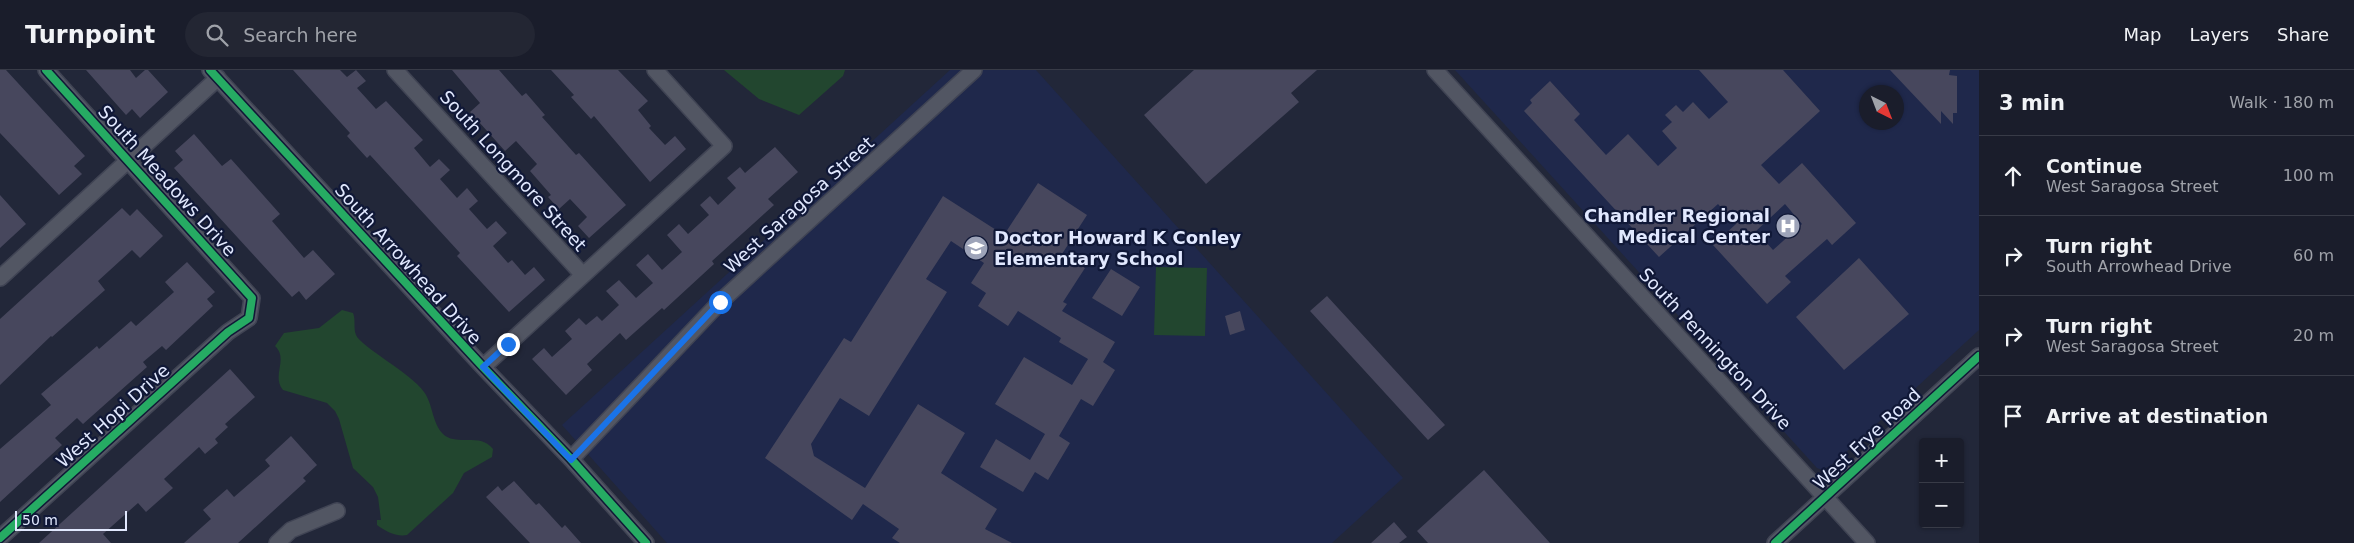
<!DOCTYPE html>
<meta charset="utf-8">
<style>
:root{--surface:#1a1d2b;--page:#232633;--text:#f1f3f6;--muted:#9fa2a9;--line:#383b47}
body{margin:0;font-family:"DejaVu Sans",sans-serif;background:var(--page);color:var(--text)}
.controls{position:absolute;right:15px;bottom:15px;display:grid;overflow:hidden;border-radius:5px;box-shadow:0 1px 4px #0004}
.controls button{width:45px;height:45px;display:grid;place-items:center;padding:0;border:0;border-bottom:1px solid var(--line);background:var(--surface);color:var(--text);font:25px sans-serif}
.compass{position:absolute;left:1859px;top:15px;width:45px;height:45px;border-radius:50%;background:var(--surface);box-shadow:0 1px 4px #0004;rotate:138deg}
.scale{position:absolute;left:15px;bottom:12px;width:112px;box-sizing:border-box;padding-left:5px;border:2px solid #e1e8fe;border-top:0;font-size:14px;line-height:18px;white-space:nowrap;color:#e1e8fe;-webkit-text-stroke:4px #101837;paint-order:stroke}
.stop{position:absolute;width:15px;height:15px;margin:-11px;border:4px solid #1a73e8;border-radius:50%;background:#fff}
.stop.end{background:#1a73e8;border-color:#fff;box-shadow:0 1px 5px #0008}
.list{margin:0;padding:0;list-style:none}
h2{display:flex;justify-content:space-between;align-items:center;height:65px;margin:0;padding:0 20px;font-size:21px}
h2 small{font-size:16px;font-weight:400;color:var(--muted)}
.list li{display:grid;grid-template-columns:32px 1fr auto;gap:15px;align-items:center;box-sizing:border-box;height:80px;padding:0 20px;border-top:1px solid var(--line)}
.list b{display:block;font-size:19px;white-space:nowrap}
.list p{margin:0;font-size:16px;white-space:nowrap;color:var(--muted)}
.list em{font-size:16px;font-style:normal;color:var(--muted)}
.icon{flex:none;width:28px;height:28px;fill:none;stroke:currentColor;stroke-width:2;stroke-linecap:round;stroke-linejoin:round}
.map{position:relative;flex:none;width:1979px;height:473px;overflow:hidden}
header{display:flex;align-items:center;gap:30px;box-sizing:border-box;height:70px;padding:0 25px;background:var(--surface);border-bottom:1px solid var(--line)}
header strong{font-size:24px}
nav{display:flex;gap:28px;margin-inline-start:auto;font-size:18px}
.search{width:350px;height:45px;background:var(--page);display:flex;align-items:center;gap:12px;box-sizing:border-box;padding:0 18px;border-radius:28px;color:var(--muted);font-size:19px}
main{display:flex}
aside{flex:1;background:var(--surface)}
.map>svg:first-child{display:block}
.built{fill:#1f284b;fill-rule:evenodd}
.green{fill:#22462f}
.building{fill:#47475d;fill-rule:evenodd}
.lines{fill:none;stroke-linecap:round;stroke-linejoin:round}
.minor-casing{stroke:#404454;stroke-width:18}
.minor{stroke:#525663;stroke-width:15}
.cycleway-casing{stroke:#101837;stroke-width:11}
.cycleway{stroke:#26ab63;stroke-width:8}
.route{stroke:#1a73e8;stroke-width:6}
.labels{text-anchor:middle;stroke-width:4.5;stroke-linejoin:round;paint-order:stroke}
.street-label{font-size:18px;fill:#e1e8fe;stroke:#101837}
.poi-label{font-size:18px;font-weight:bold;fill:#e1e8fe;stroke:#101837;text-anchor:end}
</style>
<header>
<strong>Turnpoint</strong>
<div class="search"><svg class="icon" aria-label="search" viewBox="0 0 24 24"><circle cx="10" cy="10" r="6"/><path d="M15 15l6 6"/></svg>Search here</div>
<nav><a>Map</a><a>Layers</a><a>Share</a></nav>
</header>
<main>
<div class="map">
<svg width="1979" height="473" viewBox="0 0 1979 473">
<rect width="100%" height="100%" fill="#222739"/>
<path class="built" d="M950,0h86l367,408 -71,65h-665l-105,-118z
M1455,0h524v260l-146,134 -11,6 -5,-2zM1866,22h30v30h-30z"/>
<path class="green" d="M724,0h121l-2,6 -44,39 -40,-16z
M1156,197l51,1 -2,68 -51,-1z
M342,240l11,3c3,7 0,15 3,22 5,12 55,38 68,57 9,12 8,31 19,42 14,13 37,-2 50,15l-1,8 -28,16 -11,20 -46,42c-11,2 -22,-4 -30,-10v-5h4l-3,-23 -5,-10 -20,-19 -14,-49 -4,-8 -8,-8 -44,-13c-12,-14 6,-31 -8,-44l9,-13 35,-5z"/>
<path class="building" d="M0,0h6l79,86 -11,10 8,8 -23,21 -59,-62z
M86,0h44l6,8 9,-8h3l20,22 -28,26 -8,-9 -6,6z
M293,0h47l7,7 9,-7 10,11 -9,7 19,21 10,-8 37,39 -9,8 16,19 9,-8 11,11 -10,9 17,19 10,-10 11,13 -9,8 18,20 9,-8 11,12 -14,13 15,17 4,-3 13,15 9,-8 11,13 -36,32 -52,-56 3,-3 -33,-36 -57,-62 -3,3 -20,-22 3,-3z
M452,0h47l23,26 4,-3 19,22 -3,2 34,38 3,-2 47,52 -37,33 -11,-12 9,-9 -17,-18 -11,10 -11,-12 3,-2 -21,-24 7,-7 -21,-23 -11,10 -35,-39 10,-9z
M551,0h67l30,31 -10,9 13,16 -2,2 16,17 10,-9 11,13 -36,33 -56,-66 -3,3 -20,-22 3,-2z
M1194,0h123l-26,23 8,9 -93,82 -62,-69z
M1699,0h84l37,41 -59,54 18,19 23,-21 54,60 -24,22 -5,-6 -42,37 6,6 -24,22 -54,-59 23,-21 -18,-20 -59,53 -135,-146 8,-8 -2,-3 20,-19 30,33 -6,6 32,35 22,-21 30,32 19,-18 -15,-17 10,-9 -7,-7 11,-10 7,7 10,-10 16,17 19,-17zM1785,134l17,20 -29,26 -17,-19z
M1890,0h60l-1,5 8,1v37h-4v11l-12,-13v13z
M194,64l28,32 9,-7 49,55 -8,7 32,37 9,-8 22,24 -29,26 -7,-9 -7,6 -118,-129 9,-8 -8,-9z
M775,77l23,25 -30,27 6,6 -62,56 2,3 -50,46 -2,-2 -36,32 -6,-7 -33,31 5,6 -26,25 -34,-36 12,-11 8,9 20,-18 -7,-8 14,-13 7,7 11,-9 5,5 17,-16 -13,-14 13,-11 17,18 17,-15 -17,-18 12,-11 14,16 20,-18 -15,-17 12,-11 9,10 21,-19 -9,-10 10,-9 8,9 18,-17 -9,-10 13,-11 5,6z
M1038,113l49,32 -25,39 23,14 -22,34 4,2 -5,7 53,31 -12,20 12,8 -22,36 -12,-7 -22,37 11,7 -22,37 -13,-8 -12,20 -43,-25 16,-28 34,21 15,-26 -50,-30 29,-47 48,28 16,-26 -29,-17 2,-4 -43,-27 -10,15 -30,-20 8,-13 -15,-10 13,-20 -33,-22 -25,38 21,13 -78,124 -29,-18 -29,46 3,12 51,32 53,-84 47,29 -24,40 56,36 -12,20 27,14h-112l-8,-5 7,-9 -36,-25 -11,16 -87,-62 79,-120 7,4 92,-146 61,39z
M0,125l26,29 -26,24z
M122,138l8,8 7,-7 26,27 -23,22 -8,-8 -34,31 7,9 -53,47 -1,-1 -51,49v-66z
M1859,188l50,56 -65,56 -48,-53z
M187,192l28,30 -8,7 6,7 -47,44 -4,-4 -19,16 4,5 -64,57 -6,-6 -22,20 7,7 -62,57v-53l51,-44 -10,-11 56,-48 2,3 32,-28 5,5 38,-34 -9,-10z
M1111,199l29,18 -18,29 -30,-18z
M1327,226l118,129 -17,15 -118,-129z
M1240,241l5,19 -15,5 -5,-19z
M230,299l25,28 -30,27 3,3 -13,12 3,4 -13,11 -6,-7 -35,32 9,9 -27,24 -8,-9 -35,31 8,9h-72z
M291,366l26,29 -14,13 3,3 -68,62h-54l27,-24 -8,-9 24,-21 7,8 36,-31 -5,-6z
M1484,400l66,73h-122l-11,-12z
M514,411l22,24 3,-2 23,25 3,-3 16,18h-51l-44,-46 12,-11 4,5z
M1394,452l13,15 -8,6h-28z"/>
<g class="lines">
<defs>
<path id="minor" d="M210,0l273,297 88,92 75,84
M395,0l188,205
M1435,0l432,473
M0,208l218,-200
M483,297l241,-221 -69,-76
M571,389l149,-157 254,-232
M0,468l228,-206 21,-14 3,-20 -206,-228
M277,473l14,-13 46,-19
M1775,473l204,-187"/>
</defs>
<use href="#minor" class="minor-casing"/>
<use href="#minor" class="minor"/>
<defs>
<path id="cycleway" d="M210,0l273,297 88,92 75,84
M0,468l228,-206 21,-14 3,-20 -206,-228
M1775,473l204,-187"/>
</defs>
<use href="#cycleway" class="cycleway-casing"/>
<use href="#cycleway" class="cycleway"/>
</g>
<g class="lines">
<path class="route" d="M508,274l-25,23 88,93 149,-158"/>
</g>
<defs>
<symbol id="hospital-disc" viewBox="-11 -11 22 22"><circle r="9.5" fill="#9ea4b9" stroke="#101837"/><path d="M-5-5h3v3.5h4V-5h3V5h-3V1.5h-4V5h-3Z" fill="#fff"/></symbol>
<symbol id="school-disc" viewBox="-11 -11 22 22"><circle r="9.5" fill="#9ea4b9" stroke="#101837"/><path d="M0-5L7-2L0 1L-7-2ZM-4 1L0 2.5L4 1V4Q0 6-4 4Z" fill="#fff"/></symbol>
</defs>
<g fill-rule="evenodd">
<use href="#hospital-disc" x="1774" y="142" width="28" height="28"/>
<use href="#school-disc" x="962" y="164" width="28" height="28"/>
</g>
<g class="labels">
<g class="street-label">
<text transform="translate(513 101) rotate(48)" y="6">South Longmore Street</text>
<text transform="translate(167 111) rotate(48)" y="6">South Meadows Drive</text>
<text transform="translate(799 135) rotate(-42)" y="6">West Saragosa Street</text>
<text transform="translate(408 194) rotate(48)" y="6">South Arrowhead Drive</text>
<text transform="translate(1715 279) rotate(47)" y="6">South Pennington Drive</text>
<text transform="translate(113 346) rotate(-42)" y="6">West Hopi Drive</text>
<text transform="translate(1867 369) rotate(-43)" y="6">West Frye Road</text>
</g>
<g class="poi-label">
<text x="1770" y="152">Chandler Regional<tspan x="1770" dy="21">Medical Center</tspan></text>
<text x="994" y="174" text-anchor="start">Doctor Howard K Conley<tspan x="994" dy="21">Elementary School</tspan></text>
</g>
</g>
</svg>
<div class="controls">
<button>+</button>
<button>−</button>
</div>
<svg class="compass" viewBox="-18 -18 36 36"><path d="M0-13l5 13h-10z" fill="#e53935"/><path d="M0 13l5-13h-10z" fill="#9fa2a9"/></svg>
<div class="scale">50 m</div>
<div class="stop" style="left:720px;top:232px"></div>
<div class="stop end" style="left:508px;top:274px"></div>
</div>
<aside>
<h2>3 min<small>Walk · 180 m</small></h2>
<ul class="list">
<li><svg class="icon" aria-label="ahead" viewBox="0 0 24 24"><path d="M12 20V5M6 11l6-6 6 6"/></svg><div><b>Continue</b><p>West Saragosa Street</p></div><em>100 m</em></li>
<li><svg class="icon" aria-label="right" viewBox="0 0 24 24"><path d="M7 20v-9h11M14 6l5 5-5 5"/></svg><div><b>Turn right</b><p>South Arrowhead Drive</p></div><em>60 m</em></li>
<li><svg class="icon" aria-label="right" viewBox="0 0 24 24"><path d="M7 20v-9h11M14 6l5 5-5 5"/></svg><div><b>Turn right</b><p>West Saragosa Street</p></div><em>20 m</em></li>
<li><svg class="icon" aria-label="arrive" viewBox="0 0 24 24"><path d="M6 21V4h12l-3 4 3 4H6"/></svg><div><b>Arrive at destination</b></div></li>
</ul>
</aside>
</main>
